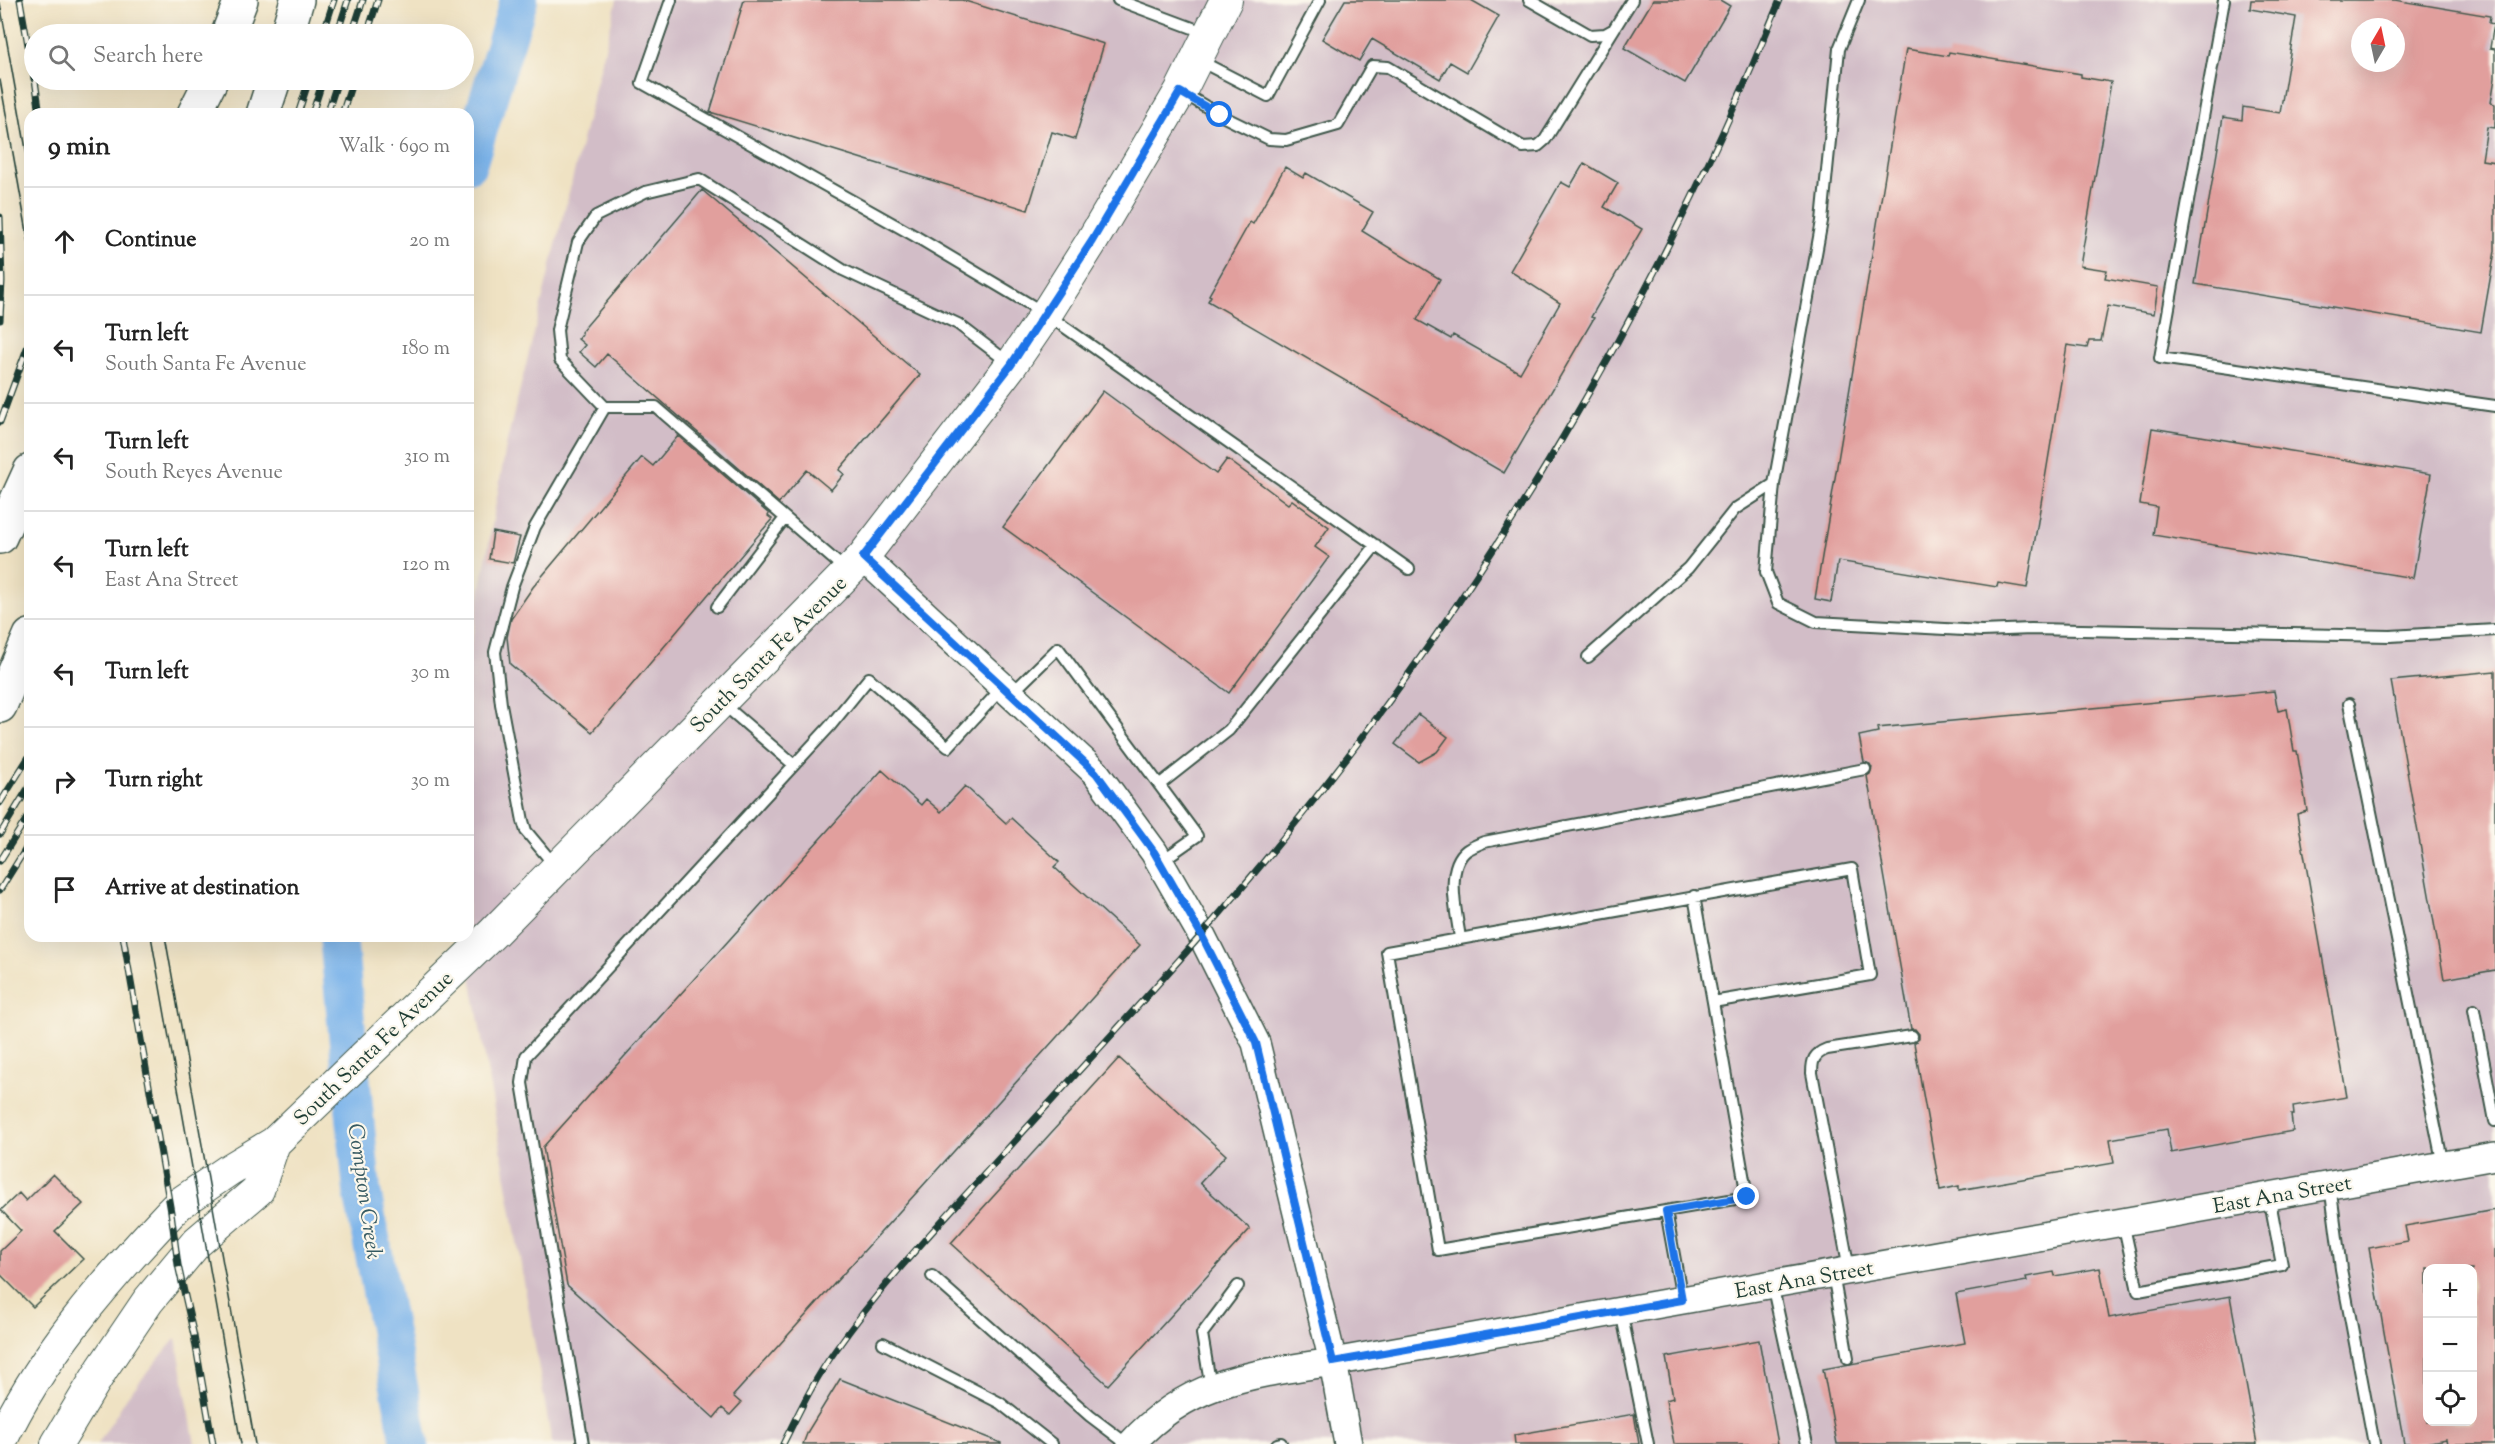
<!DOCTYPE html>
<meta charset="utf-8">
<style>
:root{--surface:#fff;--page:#f2f2f2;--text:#222;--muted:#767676;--line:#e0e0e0}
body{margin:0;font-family:"Sorts Mill Goudy",serif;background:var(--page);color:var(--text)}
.controls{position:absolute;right:18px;bottom:18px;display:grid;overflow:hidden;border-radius:12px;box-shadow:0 6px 24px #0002}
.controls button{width:54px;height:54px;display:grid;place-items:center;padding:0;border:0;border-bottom:2px solid var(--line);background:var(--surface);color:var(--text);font:30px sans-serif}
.compass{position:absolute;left:2351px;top:18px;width:54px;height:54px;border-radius:50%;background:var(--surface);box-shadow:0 6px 24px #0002;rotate:9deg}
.stop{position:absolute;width:18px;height:18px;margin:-14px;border:4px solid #1a73e8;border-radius:50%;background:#fff}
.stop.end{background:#1a73e8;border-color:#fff;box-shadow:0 2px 6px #0008}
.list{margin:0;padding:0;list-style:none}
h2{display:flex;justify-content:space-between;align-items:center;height:78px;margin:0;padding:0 24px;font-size:26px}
h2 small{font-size:20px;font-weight:400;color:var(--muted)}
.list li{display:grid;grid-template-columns:39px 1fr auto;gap:18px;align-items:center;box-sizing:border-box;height:108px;padding:0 24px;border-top:2px solid var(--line)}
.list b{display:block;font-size:22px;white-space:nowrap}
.list p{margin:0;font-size:20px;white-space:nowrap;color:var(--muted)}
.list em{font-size:20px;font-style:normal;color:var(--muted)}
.icon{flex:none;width:33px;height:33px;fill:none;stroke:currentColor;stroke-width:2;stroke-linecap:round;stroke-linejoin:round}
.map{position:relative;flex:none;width:2495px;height:1444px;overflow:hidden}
.search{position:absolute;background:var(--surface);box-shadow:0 6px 24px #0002;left:24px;top:24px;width:450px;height:66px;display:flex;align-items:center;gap:15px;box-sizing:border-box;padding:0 21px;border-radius:33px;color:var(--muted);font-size:22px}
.panel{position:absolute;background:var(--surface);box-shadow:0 6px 24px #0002;left:24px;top:108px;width:450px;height:834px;border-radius:18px}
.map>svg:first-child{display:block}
.industrial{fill:#d2bdc7;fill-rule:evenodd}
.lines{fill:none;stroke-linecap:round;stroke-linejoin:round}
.river{stroke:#7ab3ea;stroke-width:38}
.building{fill:#e19f9d;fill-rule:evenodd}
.service-casing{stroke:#3e5649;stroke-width:14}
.tertiary-casing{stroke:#3e5649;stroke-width:30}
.secondary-casing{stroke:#3e5649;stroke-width:34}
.primary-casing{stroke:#3e5649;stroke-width:36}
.service{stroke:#fff;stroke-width:10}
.tertiary{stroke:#fff;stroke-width:27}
.secondary{stroke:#fff;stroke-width:32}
.primary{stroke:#fff;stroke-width:33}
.tram{stroke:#1f3d34;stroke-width:1.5}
.rail-casing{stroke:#1f3d34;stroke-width:7}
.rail{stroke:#fbf7ec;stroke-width:4.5;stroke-dasharray:14;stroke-linecap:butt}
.route{stroke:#1a73e8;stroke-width:8}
.labels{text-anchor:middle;stroke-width:4.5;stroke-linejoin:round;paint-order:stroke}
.street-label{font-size:21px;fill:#1f3d34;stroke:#fbf7ec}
.water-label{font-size:22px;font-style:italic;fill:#365a62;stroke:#fbf7ec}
</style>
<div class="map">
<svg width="2495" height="1444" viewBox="0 0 2495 1444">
<rect width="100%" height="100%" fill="#fbf7ec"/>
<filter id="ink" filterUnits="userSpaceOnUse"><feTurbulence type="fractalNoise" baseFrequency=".0167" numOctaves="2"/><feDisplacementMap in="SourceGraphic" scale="12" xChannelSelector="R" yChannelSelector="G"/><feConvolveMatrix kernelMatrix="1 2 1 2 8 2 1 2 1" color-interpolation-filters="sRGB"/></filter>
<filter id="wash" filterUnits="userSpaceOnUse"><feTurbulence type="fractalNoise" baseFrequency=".008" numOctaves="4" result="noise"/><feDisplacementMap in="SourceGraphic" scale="24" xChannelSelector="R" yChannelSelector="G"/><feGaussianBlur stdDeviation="1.35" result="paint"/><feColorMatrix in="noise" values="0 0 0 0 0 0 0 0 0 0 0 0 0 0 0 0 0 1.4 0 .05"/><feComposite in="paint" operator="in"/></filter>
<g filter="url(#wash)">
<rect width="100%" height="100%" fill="#efe2c3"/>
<path class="industrial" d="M617,0h1878v1444h-1943l-88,-508h4v-276l39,-219zM2360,27h36v36h-36zM2428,1268h44v154h-44z
M176,1338l19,106h-97l29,-47z"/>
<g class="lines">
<path class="river" d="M468,164l51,-164
M338,936l24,255 48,253"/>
</g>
<g id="blocks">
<path class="building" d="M744,0h218l142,44 -29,95 -23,-7 -24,78 -318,-98z
M1345,0h126l28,16 -32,56 -17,-10 -10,17 -68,-40 -13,22 -37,-22z
M1653,0h67l10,6 -45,77 -61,-35z
M2251,0h144l95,16 -1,7 5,1 -4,24 5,1v29l-4,25 4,1v24l-8,-1 -5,33 13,2v89l-14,81 -286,-48 28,-167 19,3 1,-13 37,6 16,-96 -46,-8zM2360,27h36v36h-36z
M1906,49l42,7 1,-4 132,22v3l30,5 -31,184 27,4 -2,8 53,9 -4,27 -46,-8 -7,35h-12l-2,7 -20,-3 -40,243 -29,-5 -1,4 -159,-26 -7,41 -16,-3z
M1584,163l34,20 -14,24 38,22 -51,88 3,1 -90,155 -296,-172 3,-5 -2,-1 41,-73 3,2 32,-57 18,11 3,-5 67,39 -11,19 78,48 -23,41 34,19 2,-4 67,38 40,-70 -50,-32 51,-89 9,5z
M702,190l218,185 -81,95 5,4 -13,16 -24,-20 -28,33 -172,-149 -11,13 -17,-15 6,-7 -7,-6 4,-5 -1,-2z
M1103,391l113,83 11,-15 61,45 4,-4 37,27 -14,20 14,10 -100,136 -226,-166z
M2152,428l279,46 -18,104 -260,-43 4,-28 -17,-3z
M678,436l91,78 -1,2 4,3 -180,213 -82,-68 -3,-27 4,-18 22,-32 109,-130 11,9z
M493,532l27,5 -7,26 -24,-4z
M2495,671v299l-51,9 -53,-298z
M2274,691l4,20 9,-2 7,42h3l10,60 -10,3 50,283 -54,9 1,9h-3l2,16 -122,22 -4,-24 -57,10 4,24 -155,27v-4l-19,4 -26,-147 5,-4v-5l-4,-5h-4l-44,-253 3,-2 2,-6 -2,-4 -6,-2 -5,-26 19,-4 -1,-4z
M1418,714l30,23 -11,15 -18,10 -24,-18z
M882,770l39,35 5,-6 15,13 24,-26 41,37 5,-5 48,44 -5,5 86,78 -407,451 8,7 -11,12 -8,-7 -8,10 -147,-133 -24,-138z
M1119,1058l107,97 -26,28 50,46 -142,156 -157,-142z
M53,1174l30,30 -28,27 28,28 -50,48 -33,-33v-23l21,-20 -20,-21 18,-17 7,8z
M2495,1210v234h-48l-1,-5 -25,5h-17l-35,-196 39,-7 -3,-15zM2427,1269h45v153h-45z
M2100,1268l9,50 121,-22 27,148h-420l-14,-75 142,-26 -9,-49 71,-13 -1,-4 28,-5 1,4z
M1759,1340l19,104h-104l-8,-44 7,-2 -7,-41z
M840,1379l161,64v1h-198l5,-13z
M1634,1414l5,30h-124l-1,-9z"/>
</g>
</g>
<g filter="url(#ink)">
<use href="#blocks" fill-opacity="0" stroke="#3e5649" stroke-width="1.5"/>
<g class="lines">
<defs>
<path id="service" d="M671,0l-29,83 273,153 131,78 363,255
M1118,0l88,33
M1529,0l61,35 15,-1 9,-5
M1859,0l-20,49 -17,172 -48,263 -8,88 12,31 38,19 166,9 49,-2 359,7 105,-6
M2224,0l-64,358 335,48
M1200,61l68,35 52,-96
M1183,93l37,22 49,24 17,1 52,-15 34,-59 16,1 135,80 15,-1 7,-6 87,-140
M605,407l-45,-47 -3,-30 21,-88 18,-26 49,-24 54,-13 144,91 115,54 51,39
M717,607l68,-89
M1588,657l100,-89 47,-59 39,-25
M1011,694l47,-46 139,188 -37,26
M722,703l72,62
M2349,704l94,461
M1159,785l70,-55 147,-185
M556,867l-30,-36 -3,-10 -22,-117 -6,-52 17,-65 23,-60 70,-120h51l190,163
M1694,896l19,106 157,-27 -18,-106 -465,83 51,298 309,-53 -34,-195
M1460,938c-3,-23 -16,-71 7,-88 5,-3 12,-6 17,-8l381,-73
M2474,1010l21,111
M2330,1185l11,84 33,175
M1666,1211l16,88
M2123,1222l15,69 144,-26 -13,-69
M1849,1269l-37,-196c0,-13 2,-19 15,-24l85,-13
M1833,1274l15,84
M932,1276l158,140 37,28
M1772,1284l35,160
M1621,1311l27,133
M883,1343l117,60 52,41
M1211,1388l-9,-54 36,-48
M583,1444l-61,-361 4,-27 304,-330 39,-48 79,69 55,-60
M1277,1444l4,-1"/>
<path id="tertiary" d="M863,557l233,216 58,79 47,82 55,109 77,319 15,82
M1131,1444c57,-64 122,-70 202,-82l1162,-206"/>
<path id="secondary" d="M0,1443c41,-88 105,-161 171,-231l8,-8 50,-34 45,-27 220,-211 369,-375 148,-192 35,-51 46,-73 88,-149 46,-92
M57,1444l45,-75 46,-68 49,-59 61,-52 16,-47"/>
<path id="primary" d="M228,34l13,-34
M287,34l10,-34
M194,114l17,-34
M263,114l11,-34
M0,537l30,-66
M0,706l30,-70"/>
</defs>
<use href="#service" class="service-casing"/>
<use href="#tertiary" class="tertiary-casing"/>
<use href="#secondary" class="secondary-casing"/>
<use href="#primary" class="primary-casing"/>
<use href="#service" class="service"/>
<use href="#tertiary" class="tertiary"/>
<use href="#secondary" class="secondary"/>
<use href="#primary" class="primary"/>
<path class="tram" d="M0,3l30,169
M0,80l30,169
M151,936l90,508
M165,936l90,508"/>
<defs>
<path id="rail" d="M20,0l14,79
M323,34l11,-34
M337,34l11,-34
M352,34l11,-34
M367,34l11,-34
M35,80l5,34
M298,114l11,-34
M312,114l11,-34
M327,114l11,-34
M342,114l11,-34
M0,217l2,64 -2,39
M0,422l30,-82
M0,803l30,-48
M0,834l30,-49
M0,861l30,-48
M0,890l30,-48
M123,936l48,276 7,53 16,71 19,108
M783,1444c16,-32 31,-64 52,-93 49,-70 109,-132 167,-196 95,-105 193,-208 282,-318 205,-251 374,-537 496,-837"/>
</defs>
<use href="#rail" class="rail-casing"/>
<use href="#rail" class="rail"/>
</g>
</g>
<g class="lines" filter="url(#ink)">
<path class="route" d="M1220,115l-40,-23 -88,149 -81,124 -148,192 233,216 58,79 47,82 55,109 77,319 349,-62 -16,-89 81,-14"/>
</g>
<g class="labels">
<g class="street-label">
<text transform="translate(768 654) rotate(-45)" y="7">South Santa Fe Avenue</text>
<text transform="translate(373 1048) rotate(-44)" y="7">South Santa Fe Avenue</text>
<text transform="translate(2282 1194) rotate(-10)" y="7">East Ana Street</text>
<text transform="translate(1804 1279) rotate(-10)" y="7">East Ana Street</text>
</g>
<g class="water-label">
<text transform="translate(366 1191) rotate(82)" y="8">Compton Creek</text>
</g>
</g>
</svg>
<div class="controls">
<button>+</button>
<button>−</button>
<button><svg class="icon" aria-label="locate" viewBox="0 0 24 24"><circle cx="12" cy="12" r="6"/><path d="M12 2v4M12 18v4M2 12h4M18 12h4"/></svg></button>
</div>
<svg class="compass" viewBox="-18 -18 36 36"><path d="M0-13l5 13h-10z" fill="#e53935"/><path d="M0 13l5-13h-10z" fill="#767676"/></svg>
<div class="stop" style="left:1220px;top:115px"></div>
<div class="stop end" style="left:1747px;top:1197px"></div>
<div class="search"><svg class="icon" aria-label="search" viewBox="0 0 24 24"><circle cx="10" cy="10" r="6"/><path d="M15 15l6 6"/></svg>Search here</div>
<section class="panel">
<h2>9 min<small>Walk · 690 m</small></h2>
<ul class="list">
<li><svg class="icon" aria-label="ahead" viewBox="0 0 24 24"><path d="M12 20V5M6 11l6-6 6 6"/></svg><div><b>Continue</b></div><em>20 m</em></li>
<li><svg class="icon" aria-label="left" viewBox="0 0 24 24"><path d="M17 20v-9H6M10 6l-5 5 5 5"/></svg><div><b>Turn left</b><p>South Santa Fe Avenue</p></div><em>180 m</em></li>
<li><svg class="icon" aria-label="left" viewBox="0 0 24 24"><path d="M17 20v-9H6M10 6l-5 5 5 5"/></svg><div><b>Turn left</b><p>South Reyes Avenue</p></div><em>310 m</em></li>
<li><svg class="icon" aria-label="left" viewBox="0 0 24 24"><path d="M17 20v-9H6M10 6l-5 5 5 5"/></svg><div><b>Turn left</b><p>East Ana Street</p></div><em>120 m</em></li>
<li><svg class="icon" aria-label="left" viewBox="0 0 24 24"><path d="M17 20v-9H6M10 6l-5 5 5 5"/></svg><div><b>Turn left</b></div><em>30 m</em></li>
<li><svg class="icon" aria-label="right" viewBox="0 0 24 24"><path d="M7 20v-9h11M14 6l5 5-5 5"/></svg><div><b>Turn right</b></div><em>30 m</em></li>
<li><svg class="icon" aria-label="arrive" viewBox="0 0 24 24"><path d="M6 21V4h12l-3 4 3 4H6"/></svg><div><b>Arrive at destination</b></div></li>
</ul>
</section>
</div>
